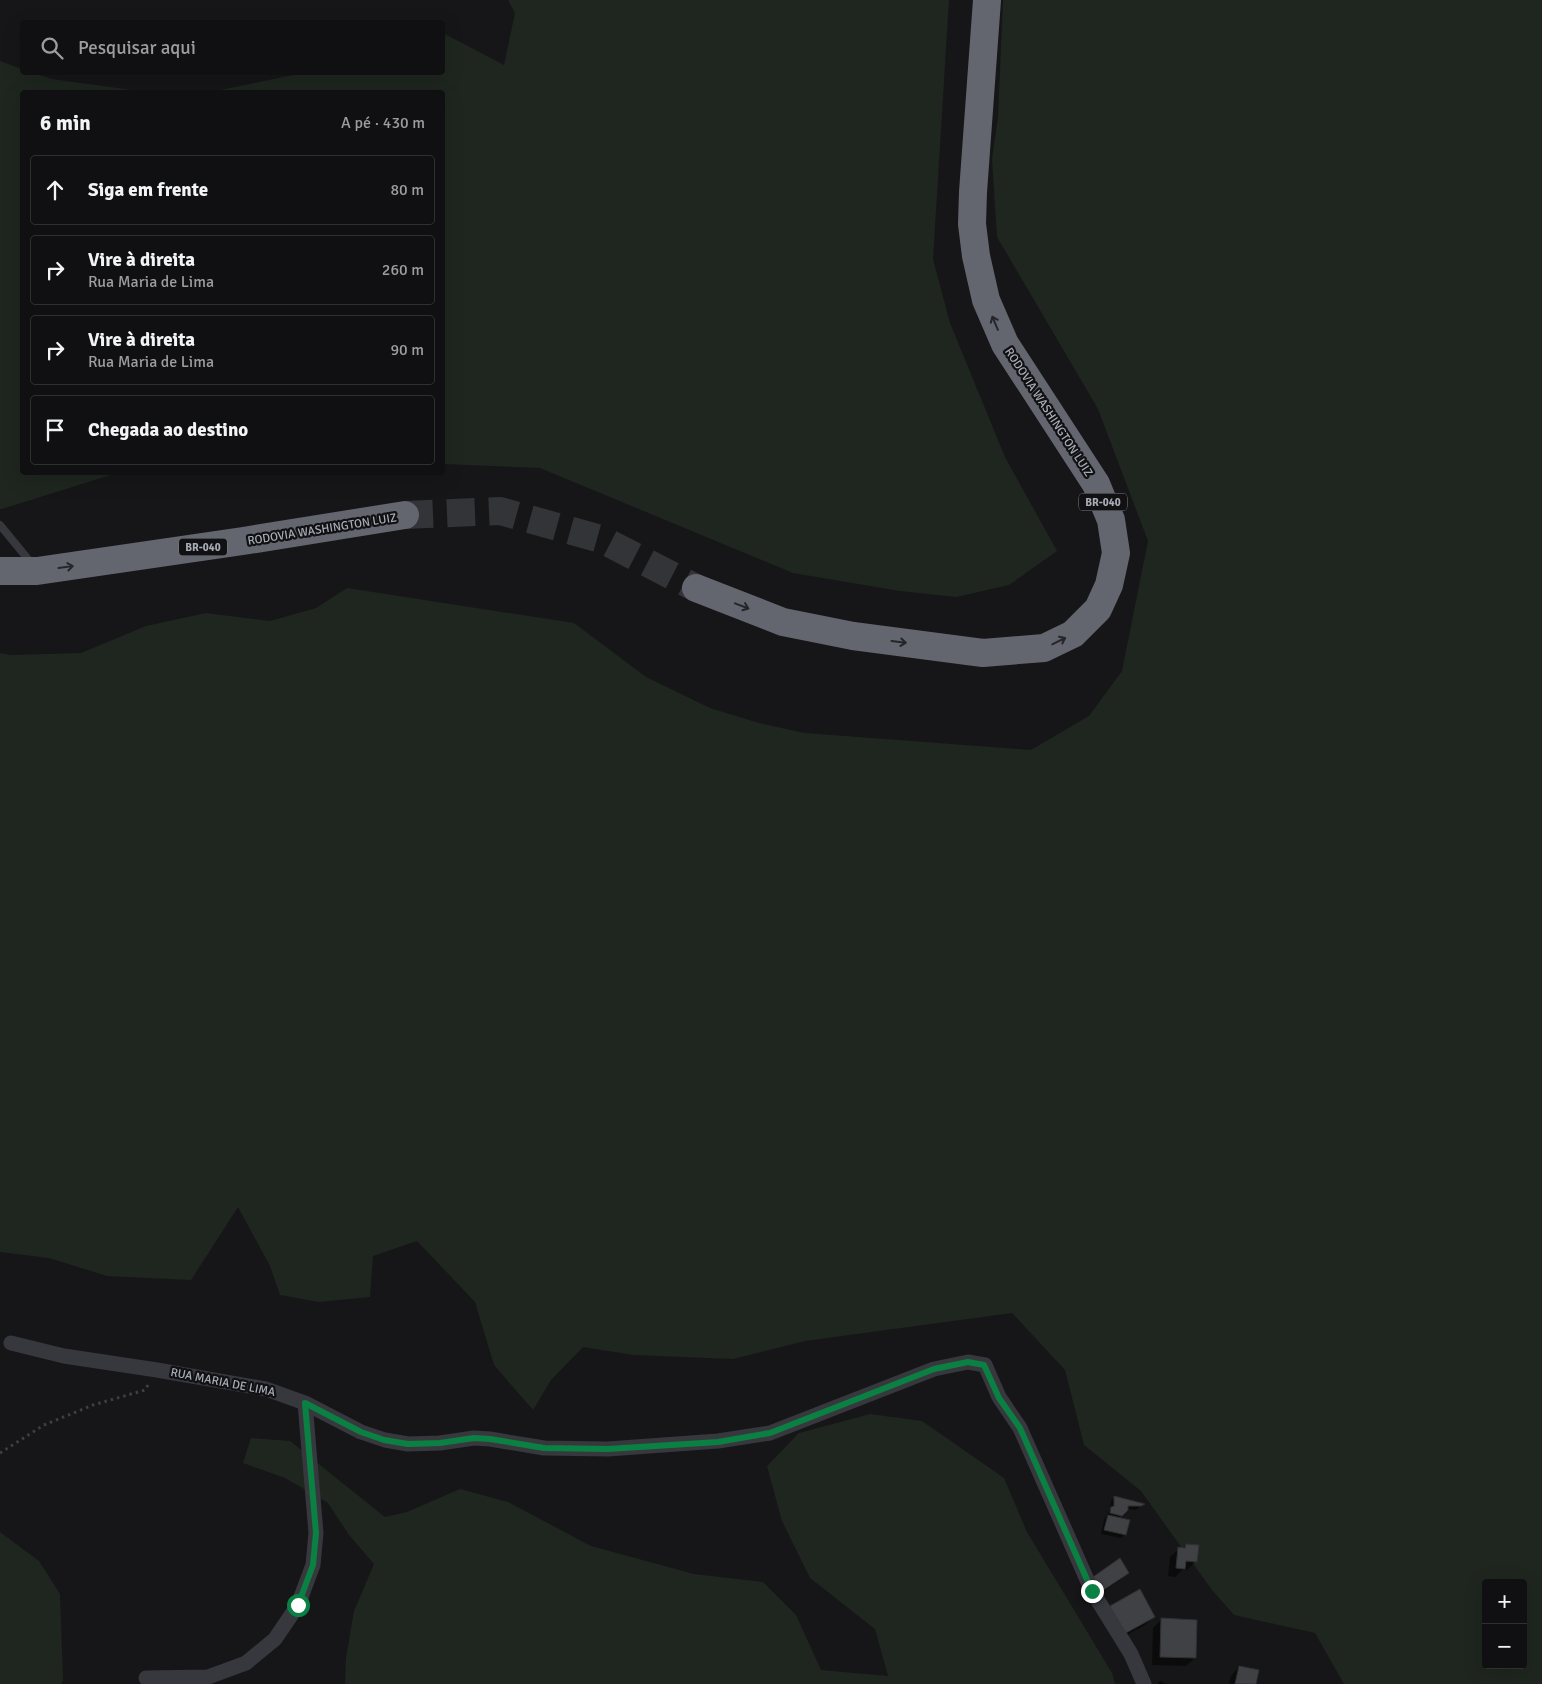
<!DOCTYPE html>
<html lang="pt">
<meta charset="utf-8">
<style>
:root{--surface:#101012;--page:#1e1e20;--text:#f1f3f6;--muted:#9c9d9f;--line:#303032}
body{margin:0;font-family:Signika,sans-serif;background:var(--page);color:var(--text)}
.controls{position:absolute;right:15px;bottom:15px;display:grid;overflow:hidden;border-radius:5px;box-shadow:0 5px 20px #0002}
.controls button{width:45px;height:45px;display:grid;place-items:center;padding:0;border:0;border-bottom:1px solid var(--line);background:var(--surface);color:var(--text);font:25px sans-serif}
.stop{position:absolute;width:15px;height:15px;margin:-11px;border:4px solid #0b8043;border-radius:50%;background:#fff}
.stop.end{background:#0b8043;border-color:#fff;box-shadow:0 1px 5px #0008}
.list{margin:0;padding:0;list-style:none}
h2{display:flex;justify-content:space-between;align-items:center;height:65px;margin:0;padding:0 20px;font-size:21px}
h2 small{font-size:16px;font-weight:400;color:var(--muted)}
.list li{display:grid;grid-template-columns:32px 1fr auto;gap:15px;align-items:center;box-sizing:border-box;height:70px;margin:0 10px 10px;padding:0 10px;border:1px solid var(--line);border-radius:5px}
.list b{display:block;font-size:19px;white-space:nowrap}
.list p{margin:0;font-size:16px;white-space:nowrap;color:var(--muted)}
.list em{font-size:16px;font-style:normal;color:var(--muted)}
.icon{flex:none;width:28px;height:28px;fill:none;stroke:currentColor;stroke-width:2;stroke-linecap:round;stroke-linejoin:round}
.map{position:relative;flex:none;width:1542px;height:1684px;overflow:hidden}
.search{position:absolute;background:var(--surface);box-shadow:0 5px 20px #0002;left:20px;top:20px;width:425px;height:55px;display:flex;align-items:center;gap:12px;box-sizing:border-box;padding:0 18px;border-radius:5px;color:var(--muted);font-size:19px}
.panel{position:absolute;background:var(--surface);box-shadow:0 5px 20px #0002;left:20px;top:90px;width:425px;height:385px;border-radius:5px}
.map>svg:first-child{display:block}
.green{fill:#1e261f;fill-rule:evenodd}
.shadow{fill:#0007}
.building{fill:#404145;stroke:#303034}
.lines{fill:none;stroke-linecap:round;stroke-linejoin:round}
.motorway-tunnel{stroke:#333438;stroke-width:28;stroke-dasharray:28 14;stroke-linecap:butt}
.path{stroke:#3d3f44;stroke-width:3;stroke-dasharray:2.5 4;stroke-linecap:butt}
.service{stroke:#37383d;stroke-width:8}
.minor{stroke:#37383d;stroke-width:15}
.motorway{stroke:#63666e;stroke-width:28}
.oneway{stroke:#26262a}
.route{stroke:#0b8043;stroke-width:6}
.labels{text-anchor:middle;stroke-width:4.5;stroke-linejoin:round;paint-order:stroke}
.shield{fill:#111113;stroke:#7b7e86;stroke-width:1}
.shield-label{font-size:11px;font-weight:bold;fill:#a8adb8}
.street-label{font-size:12px;fill:#a8adb8;stroke:#111113}
</style>
<div class="map">
<svg width="1542" height="1684" viewBox="0 0 1542 1684">
<rect width="100%" height="100%" fill="#161618"/>
<path class="green" d="M508,0h441l-16,259 17,64 55,134 52,94 -48,34 -53,12 -56,-6 -107,-18 -253,-105 -97,-4 -1,-372h-231l92,-19 139,-1 1,-39 61,32 11,-52z
M1003,0h539v1684h-198l-29,-51 -81,-18 -22,-25 -71,-99 -57,-46 -19,-75 -53,-57 -207,28 -72,18 -99,-4 -51,-8 -32,33 -18,30 -39,-45 -19,-63 -58,-61 -44,15 -3,41 -51,5 -39,-7 -10,-29 -32,-59 -47,73 -84,-4 -58,-18 -49,-6v-599l11,2 70,-2 65,-27 60,-13 64,8 46,-13 31,-20 227,35 72,54 64,31 49,15 46,10 226,17 58,-34 33,-45 26,-130 -50,-132 -101,-172 -5,-78 6,-42zM1486,1583h37v82h-37z
M0,61l22,8v3l11,1 19,6 94,13h-124v380l95,1 -115,36h-2z
M870,1414l52,7 82,57 23,54 85,141 3,11h-770l1,-26 8,-47 20,-47 -25,-29 -21,-32 -43,-25 -42,-15 8,-25 39,3 95,76 22,-5 53,-23 48,13 83,44 103,28 69,8 33,33 25,55 67,6 -13,-47 -65,-51 -28,-57 -15,-55 32,-33z
M0,1532l39,29 21,33 3,86 -2,4h-61z"/>
<path class="shadow" d="M1115,1497l28,7 -7,6 -9,-1 -9,10 7,15 -4,4 -20,-4 3,-14 6,-10 1,-9z
M1186,1545l10,16 -9,9 -4,-1 -8,8 -7,-1 2,-19 9,-8h3z
M1119,1560l9,13 -9,8 -26,17 -8,-12z
M1140,1591l14,26 -9,8 -29,16z
M1162,1619l33,39 -9,8 -34,-1 1,-37z
M1239,1667l16,17h-26l2,-8z
M1160,1681l6,3h-9z"/>
<path class="building" d="M1114,1496l31,8 -4,2h-13v4l-6,6 -12,-3 1,-6 3,-1z
M1108,1515l22,5 -4,15 -22,-5z
M1186,1544l13,1 -2,17 -11,-1 -1,8 -9,-1 2,-21 7,1z
M1120,1558l9,15 -27,18 -9,-14z
M1140,1589l15,28 -31,17 -14,-28z
M1161,1618l36,2 -1,38 -36,-1z
M1239,1666l20,4 -3,14h-21z"/>
<g class="lines">
<path class="motorway-tunnel" d="M405,515l95,-4 101,28 95,49"/>
<path class="path" d="M0,1453l44,-28 49,-20 52,-15 3,-5"/>
<path class="service" d="M0,525l32,39"/>
<path class="minor" d="M11,1343l53,13 93,14 109,19 39,14 56,29 24,8 23,4 32,-1 34,-5 16,1 54,9 64,1 110,-8 52,-8 164,-64 34,-7 17,3 14,32 21,31 72,163 39,63 13,30
M146,1678l62,-1 38,-14 29,-24 23,-34 15,-40 3,-32 -11,-130"/>
<path class="motorway" d="M0,571h37l206,-30 162,-26
M696,588l87,34 70,14 130,17 61,-5 29,-14 25,-25 11,-24 7,-32 -5,-33 -15,-36 -91,-140 -19,-44 -10,-44 -4,-32 1,-32 14,-192"/>
</g>
<defs><path id="oneway-shaft" d="M-6 0H5M1.5-3L5.5 0L1.5 3" fill="none" stroke-width="1.6" stroke-linecap="round" stroke-linejoin="round" transform="scale(1.25)"/></defs>
<g class="oneway">
<use href="#oneway-shaft" transform="translate(995 323) rotate(-113)"/>
<use href="#oneway-shaft" transform="translate(66 567) rotate(-8)"/>
<use href="#oneway-shaft" transform="translate(742 606) rotate(21)"/>
<use href="#oneway-shaft" transform="translate(1059 641) rotate(-26)"/>
<use href="#oneway-shaft" transform="translate(899 642) rotate(7)"/>
</g>
<g class="lines">
<path class="route" d="M298,1605l15,-40 3,-32 -11,-130 56,29 23,8 24,4 32,-1 34,-5 16,1 54,9 64,1 110,-7 52,-9 164,-64 34,-7 16,3 15,33 21,30 72,163"/>
</g>
<g class="labels">
<g class="shield">
<rect x="1079" y="493.5" width="48" height="17" rx="4"/>
<rect x="179" y="538.5" width="48" height="17" rx="4"/>
</g>
<g class="shield-label">
<text x="1103" y="506">BR-040</text>
<text x="203" y="551">BR-040</text>
</g>
<g class="street-label">
<text transform="translate(1049 412) rotate(57)" y="4">RODOVIA WASHINGTON LUIZ</text>
<text transform="translate(322 529) rotate(-9)" y="4">RODOVIA WASHINGTON LUIZ</text>
<text transform="translate(223 1382) rotate(11)" y="4">RUA MARIA DE LIMA</text>
</g>
</g>
</svg>
<div class="controls">
<button>+</button>
<button>−</button>
</div>
<div class="stop" style="left:298px;top:1605px"></div>
<div class="stop end" style="left:1092px;top:1591px"></div>
<div class="search"><svg class="icon" aria-label="search" viewBox="0 0 24 24"><circle cx="10" cy="10" r="6"/><path d="M15 15l6 6"/></svg>Pesquisar aqui</div>
<section class="panel">
<h2>6 min<small>A pé · 430 m</small></h2>
<ul class="list">
<li><svg class="icon" aria-label="ahead" viewBox="0 0 24 24"><path d="M12 20V5M6 11l6-6 6 6"/></svg><div><b>Siga em frente</b></div><em>80 m</em></li>
<li><svg class="icon" aria-label="right" viewBox="0 0 24 24"><path d="M7 20v-9h11M14 6l5 5-5 5"/></svg><div><b>Vire à direita</b><p>Rua Maria de Lima</p></div><em>260 m</em></li>
<li><svg class="icon" aria-label="right" viewBox="0 0 24 24"><path d="M7 20v-9h11M14 6l5 5-5 5"/></svg><div><b>Vire à direita</b><p>Rua Maria de Lima</p></div><em>90 m</em></li>
<li><svg class="icon" aria-label="arrive" viewBox="0 0 24 24"><path d="M6 21V4h12l-3 4 3 4H6"/></svg><div><b>Chegada ao destino</b></div></li>
</ul>
</section>
</div>
